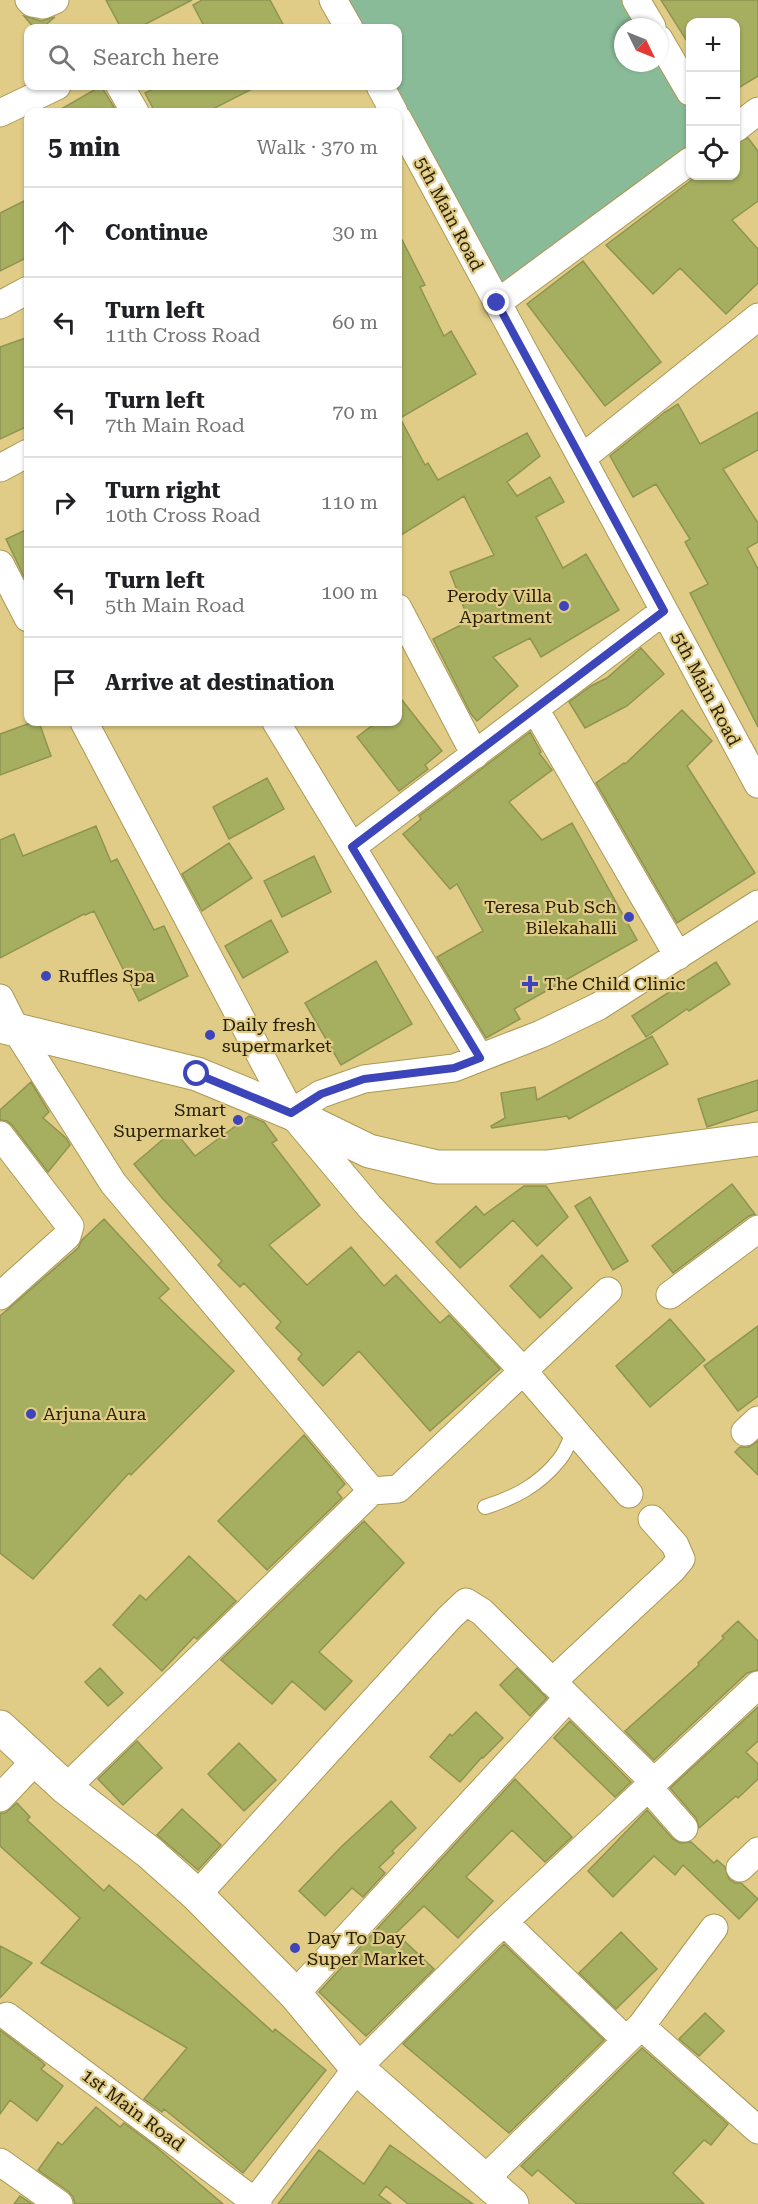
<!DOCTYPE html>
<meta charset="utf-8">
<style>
:root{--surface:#fff;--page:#f6f6f6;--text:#202124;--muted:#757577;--line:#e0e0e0}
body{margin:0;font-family:"Roboto Serif",serif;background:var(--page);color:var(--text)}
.controls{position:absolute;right:18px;top:18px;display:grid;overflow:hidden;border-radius:12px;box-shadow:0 2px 4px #0004}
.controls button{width:54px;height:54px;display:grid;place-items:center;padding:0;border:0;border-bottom:2px solid var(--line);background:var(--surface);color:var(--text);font:30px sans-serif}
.compass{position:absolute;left:614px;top:18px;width:54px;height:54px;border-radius:50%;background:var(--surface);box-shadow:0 2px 4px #0004;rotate:133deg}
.stop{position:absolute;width:18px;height:18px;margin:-14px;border:4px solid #3c45b9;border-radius:50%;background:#fff}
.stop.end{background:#3c45b9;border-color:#fff;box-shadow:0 2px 6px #0008}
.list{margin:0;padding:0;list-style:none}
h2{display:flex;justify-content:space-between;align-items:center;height:78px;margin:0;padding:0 24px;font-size:26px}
h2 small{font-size:20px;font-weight:400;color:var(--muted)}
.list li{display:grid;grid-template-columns:39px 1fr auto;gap:18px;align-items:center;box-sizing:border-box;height:90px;padding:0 24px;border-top:2px solid var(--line)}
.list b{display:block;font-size:22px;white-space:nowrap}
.list p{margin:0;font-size:20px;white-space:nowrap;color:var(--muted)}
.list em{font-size:20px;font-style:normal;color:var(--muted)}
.icon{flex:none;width:33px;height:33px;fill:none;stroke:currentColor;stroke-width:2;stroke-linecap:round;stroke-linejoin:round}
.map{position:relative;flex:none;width:758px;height:2204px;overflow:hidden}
.search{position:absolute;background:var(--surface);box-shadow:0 2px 4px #0004;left:24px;top:24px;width:378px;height:66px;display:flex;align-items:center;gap:15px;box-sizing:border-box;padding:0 21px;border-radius:12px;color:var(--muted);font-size:22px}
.panel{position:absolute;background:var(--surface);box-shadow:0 2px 4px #0004;left:24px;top:108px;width:378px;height:618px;border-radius:12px}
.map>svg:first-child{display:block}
.green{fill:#89bb98}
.building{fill:#a6ae60;stroke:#8e9451;stroke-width:1.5}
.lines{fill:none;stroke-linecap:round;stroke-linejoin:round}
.lane-casing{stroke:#ac9854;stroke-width:16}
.street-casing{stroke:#ac9854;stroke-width:29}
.secondary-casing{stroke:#ac9854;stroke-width:35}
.lane{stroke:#fff;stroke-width:14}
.street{stroke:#fff;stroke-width:27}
.secondary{stroke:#fff;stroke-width:33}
.route{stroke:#3c45b9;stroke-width:8}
.poi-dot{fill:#3c45b9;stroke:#e1cc87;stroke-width:2}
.labels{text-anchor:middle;stroke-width:4.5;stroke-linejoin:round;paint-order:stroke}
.street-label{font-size:18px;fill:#282003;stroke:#e1cc87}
.poi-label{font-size:18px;fill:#282003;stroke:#e1cc87;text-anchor:start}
</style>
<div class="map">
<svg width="758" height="2204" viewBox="0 0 758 2204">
<rect width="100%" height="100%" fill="#e1cc87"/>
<path class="green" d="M333,0h303l16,27h-29v36h36l31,29v69l-193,142 -117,-217h18v-58h-49z"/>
<path class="building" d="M106,0h86l-54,28h-17z
M202,0h68l15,28h-80l-12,-23z
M661,0h97v76l-23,14v-68h-45v24z
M24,16l17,5 14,-4 -13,11h-8z
M101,86l16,26h-61z
M159,86h99l-51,26h-52l-10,-19z
M748,138l10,13v50l-26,19 26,29v34l-32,31 -46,-46 -27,26 -47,-49 91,-69h38v-33z
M28,199v58l-28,14v-58z
M398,232l27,53 -5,2 24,49 7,-5 25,43 -76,44 25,47 3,-2 10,17 89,-47 13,23 -33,26 10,14 33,-19 14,25 -28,15 27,51 23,-14 33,56 -78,47 -11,-19 -37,19 25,29 -41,35 -6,-7 -38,-75 36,-18 -19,-49 44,-17 -30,-59 -66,41z
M583,261l78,101 -56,44 -78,-102z
M28,337v89l-28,13v-92z
M678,404l22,40 58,-32v38l-35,19 35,54v19l-11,6 11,21v158l-68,-134 18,-9 -23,-42 5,-3 -34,-55 -23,13 -23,-41 55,-44z
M28,529v56l-22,-46z
M641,648l23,26 -37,32 -42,22 -16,-26 22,-16 16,-8z
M398,695l44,56 -17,14 3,4 -29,22 -42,-54 20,-15h21z
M682,710l30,31 -25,25 68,107 -78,50 -81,-140 28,-20 1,1z
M33,722h6l12,34 -51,19v-41z
M530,732l11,20 -2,1 13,17 -43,32 33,38 30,-17 65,117 -123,69 6,10 -34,19 -49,-81 46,-26 -26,-47 -7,5 -47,-55 18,-15 -2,-3z
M267,778l17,31 -55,30 -16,-32z
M96,826l15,36 6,-3 37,71 10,-4 24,50 -49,25 -45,-90 -9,4 -1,-1 -84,44v-118l14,-6 9,22z
M229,843l23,35 -50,33 -20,-37z
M314,856l17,36 -49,25 -18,-36z
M271,920l17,32 -45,26 -18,-32z
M376,961l36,63 -71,41 -36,-62z
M716,962l14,22 -41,27 -2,-2 -41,28 -14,-21z
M652,1036l16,28 -99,55 -2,-3 -75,12 -1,-2 14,-8 -4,-25 34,-6 2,13z
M758,1080v30l-51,17 -9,-28z
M31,1082l18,30 -6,6 23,20 4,7 -22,27 -36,-47 -5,-4 -7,-1v-10z
M249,1116l15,6 13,18 -5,3 48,62 -51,40 38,40 44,-38 33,39 12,-11 44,48 9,-8 51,54 -70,62 -71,-80 -36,35 -25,-27 4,-5 -26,-26 5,-6 -37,-39 -4,4 -22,-22 4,-4 -60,-63 -28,-34 40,-34 21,26z
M732,1184l23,30 -6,2 -76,57 -21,-27z
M524,1186h22l22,31 -31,29 -24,-26 -53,48 -24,-26 40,-36 8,9z
M590,1197l38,64 -15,9 -38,-64z
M104,1219l65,70 -10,9 75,73 -103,104 -2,-2 -96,106 -33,-26v-237l78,-68 4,-8z
M542,1255l30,33 -32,30 -30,-32z
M670,1319l35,41 -55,47 -34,-41z
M758,1326v70l-20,15 -34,-45z
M304,1435l41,49 -8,8 5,6 -75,72 -49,-49z
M758,1441v34l-23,-23 5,-5h9z
M364,1521l40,42 -85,89 33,29 -27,29 -33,-29 -20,23 -51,-44z
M189,1556l47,45 -39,38 -3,-2 -32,34 -49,-46 27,-30 6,5z
M738,1621l20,20v29l-11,3 -93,87 -29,-29 74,-66 -1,-2 26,-25 -2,-2z
M100,1668l23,25 -15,13 -23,-24z
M517,1668l30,30 -17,18 -30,-31z
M758,1707v34l-12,11 12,12v15l-20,19 -2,-2 -37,32 -3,-10 -26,-30z
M476,1712l27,26 -20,20 -1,-1 -22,25 -30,-25 20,-23 2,2z
M570,1721l61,61 -16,15 -61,-59z
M137,1741l25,27 -39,37 -25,-26z
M239,1743l37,37 -32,31 -36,-37z
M515,1779l57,58 -27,25 -33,-32 -46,47 27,24 -35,37 -34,-32 -28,27 38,36 -68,67 -47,-44z
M391,1801l25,27 -24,23 2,2 -15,14 6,6 -22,24 -11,-9 -27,28 -26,-25 42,-44z
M17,1803l13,14 -3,3 77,71 5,-6 164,147 2,-3 51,41 -83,103 -79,-64 -2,3 -18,-13 43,-51 -146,-85 39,-45 -80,-72v-33h5z
M182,1809l39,36 -23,25 -41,-35z
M647,1810l26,29 7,4 11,-1 23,21 3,-3 8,7 4,12 6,4h6l17,16 -19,20 -56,-54 -8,10 -21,-19 -41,41 -25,-26z
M621,1932l36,37 -41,40 -37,-36z
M504,1944l100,96 -95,93 -106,-89z
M0,1946l32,17 -32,35z
M705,2013l19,18 -25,25 -20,-17z
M0,2030l41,31 4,4 -4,4 22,17 -26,35 -27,-21 -10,14z
M642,2048l86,76 -17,21 -7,-5 -31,33 31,31h-127l-39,-34 -6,6 -11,-10z
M96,2107l24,20 4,-4 31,23 68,58h-148l-2,-7 -4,-5 -31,-22 20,-28 4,3z
M390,2145l83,59h-65l-22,-18 -7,9 12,9h-113l41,-54 45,34z
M20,2196l12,8h-18z"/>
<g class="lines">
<defs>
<path id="lane" d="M485,1507c29,-9 54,-22 74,-47 7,-8 11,-20 15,-30"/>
<path id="street" d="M29,0l3,3 11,2 12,-5
M333,0l16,28
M636,0l16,27
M659,39l31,53
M120,86l15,26
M380,86l14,26
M0,113l57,-27
M398,119l360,665
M736,128l22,-17
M497,303l193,-142
M0,305l28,-15
M582,458l176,-141
M0,468l28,-15
M0,564l28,54
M398,608l77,147
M535,709l143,247
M84,722l207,391 78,93 155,166 105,122
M276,722l204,336
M352,847l312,-236
M0,998l16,32 97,153 259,308
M291,1113l30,-19 43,-15 90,-11 87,-34 58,-28 159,-102
M0,1135l70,91 -3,10 -67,60
M670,1295l88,-66
M745,1432l13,-12
M552,1682l120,-112 9,-11 -6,-14 -23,-26
M648,1787l36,41
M66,1788l306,-297 26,-2 210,-198
M0,1798l36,-38
M740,1868l18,-17
M197,1895l252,-277 17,-16 16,10 172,170
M504,1922l122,118
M295,1994l273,-296
M7,2016l251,188
M641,2026l117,104
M0,2162l59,42
M484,2180l157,-154 73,-98
M253,2204l104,-136 131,-131 270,-252"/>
<path id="secondary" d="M0,1026l197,48 94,39 78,38 68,16h110l211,-28
M0,1727l66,61 84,65 47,42 98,99 62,74 155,136"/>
</defs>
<use href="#lane" class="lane-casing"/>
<use href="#street" class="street-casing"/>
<use href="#secondary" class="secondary-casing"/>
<use href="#lane" class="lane"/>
<use href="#street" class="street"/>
<use href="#secondary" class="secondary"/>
</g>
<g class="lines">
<path class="route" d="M197,1074l94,39 30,-19 43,-15 90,-11 26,-10 -128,-211 312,-236 -167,-308"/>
</g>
<g class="poi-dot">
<circle cx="564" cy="606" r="6"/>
<circle cx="629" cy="917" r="6"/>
<circle cx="46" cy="976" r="6"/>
<path d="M527 975h6v6h6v6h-6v6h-6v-6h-6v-6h6z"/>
<circle cx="210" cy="1035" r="6"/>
<circle cx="238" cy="1120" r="6"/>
<circle cx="31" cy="1414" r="6"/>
<circle cx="295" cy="1948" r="6"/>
</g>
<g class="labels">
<g class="street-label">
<text transform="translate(449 214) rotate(62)" y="6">5th Main Road</text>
<text transform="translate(706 689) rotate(62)" y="6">5th Main Road</text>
<text transform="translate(133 2110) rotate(37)" y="6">1st Main Road</text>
</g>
<g class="poi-label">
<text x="552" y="602" text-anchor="end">Perody Villa<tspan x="552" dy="21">Apartment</tspan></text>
<text x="617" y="913" text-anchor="end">Teresa Pub Sch<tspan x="617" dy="21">Bilekahalli</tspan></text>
<text x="58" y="982">Ruffles Spa</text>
<text x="544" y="990">The Child Clinic</text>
<text x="222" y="1031">Daily fresh<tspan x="222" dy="21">supermarket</tspan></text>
<text x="226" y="1116" text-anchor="end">Smart<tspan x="226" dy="21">Supermarket</tspan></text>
<text x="43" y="1420">Arjuna Aura</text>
<text x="307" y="1944">Day To Day<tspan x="307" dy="21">Super Market</tspan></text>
</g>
</g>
</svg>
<div class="controls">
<button>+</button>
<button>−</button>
<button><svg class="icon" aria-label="locate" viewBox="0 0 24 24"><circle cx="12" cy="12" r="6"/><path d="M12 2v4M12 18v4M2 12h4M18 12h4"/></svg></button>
</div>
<svg class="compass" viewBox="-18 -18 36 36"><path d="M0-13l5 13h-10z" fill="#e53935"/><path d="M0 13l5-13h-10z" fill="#757577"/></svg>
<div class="stop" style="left:197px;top:1074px"></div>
<div class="stop end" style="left:497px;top:303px"></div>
<div class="search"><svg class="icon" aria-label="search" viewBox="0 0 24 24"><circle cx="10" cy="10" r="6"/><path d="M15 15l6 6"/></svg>Search here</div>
<section class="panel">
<h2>5 min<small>Walk · 370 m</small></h2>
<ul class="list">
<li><svg class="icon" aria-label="ahead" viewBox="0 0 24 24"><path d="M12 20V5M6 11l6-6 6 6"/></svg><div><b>Continue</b></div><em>30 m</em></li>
<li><svg class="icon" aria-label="left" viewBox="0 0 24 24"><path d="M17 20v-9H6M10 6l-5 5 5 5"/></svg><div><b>Turn left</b><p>11th Cross Road</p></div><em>60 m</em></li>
<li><svg class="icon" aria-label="left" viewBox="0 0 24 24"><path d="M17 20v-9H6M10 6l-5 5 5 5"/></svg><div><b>Turn left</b><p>7th Main Road</p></div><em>70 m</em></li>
<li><svg class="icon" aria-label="right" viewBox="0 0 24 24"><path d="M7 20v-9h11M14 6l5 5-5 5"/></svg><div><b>Turn right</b><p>10th Cross Road</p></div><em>110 m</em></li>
<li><svg class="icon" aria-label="left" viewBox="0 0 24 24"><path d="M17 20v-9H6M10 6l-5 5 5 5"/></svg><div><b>Turn left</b><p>5th Main Road</p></div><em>100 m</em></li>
<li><svg class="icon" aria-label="arrive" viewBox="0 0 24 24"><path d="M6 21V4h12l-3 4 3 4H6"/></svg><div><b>Arrive at destination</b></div></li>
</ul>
</section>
</div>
